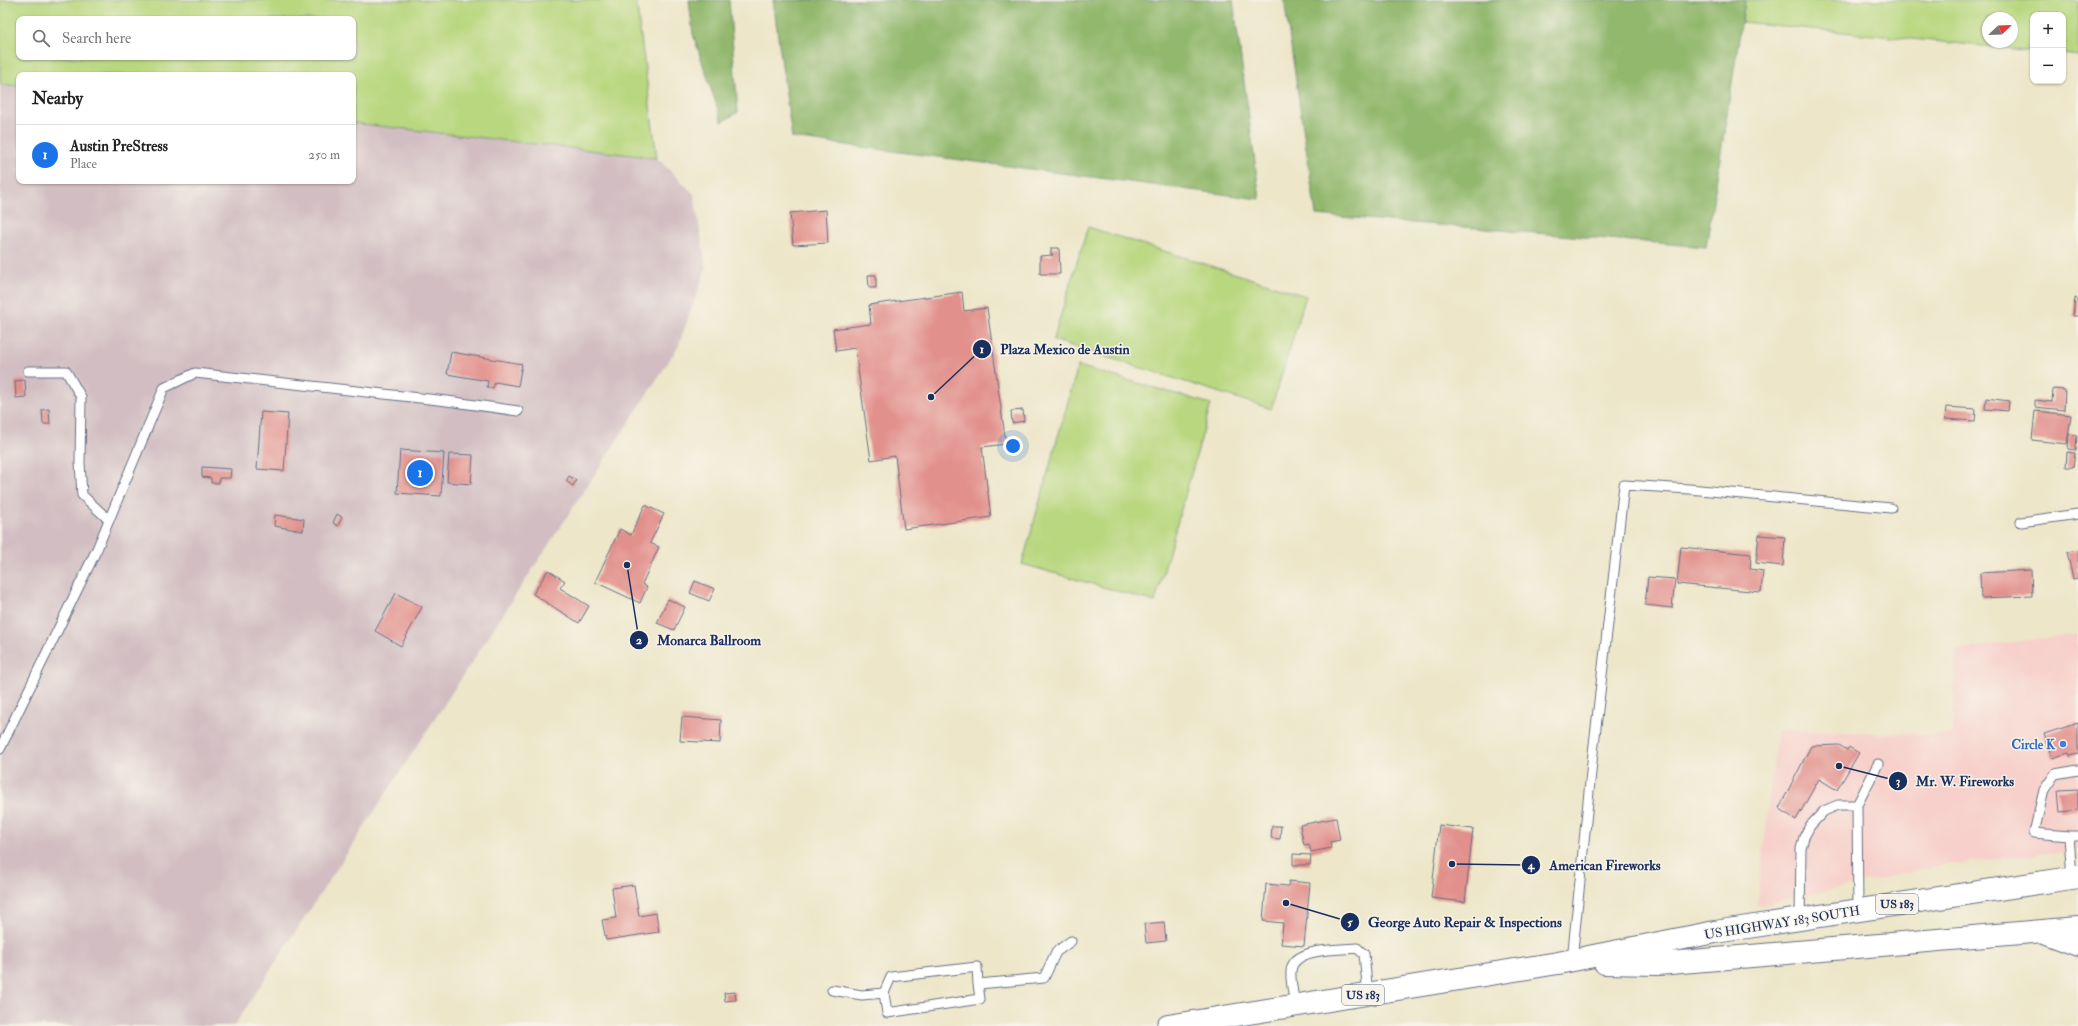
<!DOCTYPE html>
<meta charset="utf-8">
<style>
:root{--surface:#fff;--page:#f6f6f6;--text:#222;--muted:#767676;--line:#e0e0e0;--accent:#1a73e8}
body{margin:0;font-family:"IM FELL Double Pica",serif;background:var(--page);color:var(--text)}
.controls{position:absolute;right:12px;top:12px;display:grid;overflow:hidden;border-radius:8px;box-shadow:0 1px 3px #0004}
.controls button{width:36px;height:36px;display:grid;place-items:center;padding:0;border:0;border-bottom:1px solid var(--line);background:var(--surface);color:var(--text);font:20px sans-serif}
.compass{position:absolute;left:1982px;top:12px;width:36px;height:36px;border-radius:50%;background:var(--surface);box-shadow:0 1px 3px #0004;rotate:67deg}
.you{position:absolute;left:1013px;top:446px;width:14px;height:14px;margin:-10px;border:3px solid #fff;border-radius:50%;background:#1a73e8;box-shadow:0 0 0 6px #1a73e833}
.badge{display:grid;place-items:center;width:26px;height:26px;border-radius:50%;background:var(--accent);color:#fff;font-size:13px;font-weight:700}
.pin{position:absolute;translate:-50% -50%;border:2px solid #fff;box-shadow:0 1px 4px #0006}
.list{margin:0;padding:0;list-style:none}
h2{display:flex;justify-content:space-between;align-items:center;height:52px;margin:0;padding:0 16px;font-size:17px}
h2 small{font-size:13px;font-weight:400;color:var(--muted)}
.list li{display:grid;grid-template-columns:26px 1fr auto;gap:12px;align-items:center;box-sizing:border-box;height:60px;padding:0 16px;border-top:1px solid var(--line)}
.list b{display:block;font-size:15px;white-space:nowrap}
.list p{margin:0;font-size:13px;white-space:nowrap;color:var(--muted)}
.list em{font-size:13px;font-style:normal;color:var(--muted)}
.icon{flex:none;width:22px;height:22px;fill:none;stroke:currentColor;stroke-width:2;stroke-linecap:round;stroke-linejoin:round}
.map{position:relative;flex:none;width:2078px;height:1026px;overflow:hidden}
.search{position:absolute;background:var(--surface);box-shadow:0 1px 3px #0004;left:16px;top:16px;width:340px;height:44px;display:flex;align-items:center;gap:10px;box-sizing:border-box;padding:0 14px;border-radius:8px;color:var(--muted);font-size:15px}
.panel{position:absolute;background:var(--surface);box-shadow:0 1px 3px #0004;left:16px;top:72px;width:340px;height:112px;border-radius:8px}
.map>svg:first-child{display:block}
.built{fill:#f7d0cb}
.industrial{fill:#d2bec2}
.green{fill:#b8d77e;stroke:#6a836e;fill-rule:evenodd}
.forest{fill:#92b86d;stroke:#567466}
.building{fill:#e2908c}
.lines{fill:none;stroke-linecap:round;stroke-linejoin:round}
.service-casing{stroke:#646f83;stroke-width:11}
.trunk-casing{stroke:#646f83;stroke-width:24}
.service{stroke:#fff;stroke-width:9}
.trunk{stroke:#fff;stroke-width:22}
.shop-dot{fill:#3f7fe0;stroke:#f7f3e8;stroke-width:1.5}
.labels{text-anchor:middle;stroke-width:3;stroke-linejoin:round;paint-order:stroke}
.shield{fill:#f7f3e8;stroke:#5d6a87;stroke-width:1}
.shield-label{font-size:12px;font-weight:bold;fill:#1b2f5e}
.shop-label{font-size:13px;font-weight:bold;fill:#366cbe;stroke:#f7f3e8;text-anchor:end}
.street-label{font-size:13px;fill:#1b2f5e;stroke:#f7f3e8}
.leader{fill:none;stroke:#1b2f5e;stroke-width:1.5}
.callout-dot{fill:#1b2f5e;stroke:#f7f3e8;stroke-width:1.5}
.mark-label{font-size:12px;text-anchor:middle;font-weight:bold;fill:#fff}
.callout-label{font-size:14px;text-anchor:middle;font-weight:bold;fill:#1b2f5e;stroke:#f7f3e8;stroke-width:3;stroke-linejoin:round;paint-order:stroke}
</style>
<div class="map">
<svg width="2078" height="1026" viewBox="0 0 2078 1026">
<rect width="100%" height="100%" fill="#f7f3e8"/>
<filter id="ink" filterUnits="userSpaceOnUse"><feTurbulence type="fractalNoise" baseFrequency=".025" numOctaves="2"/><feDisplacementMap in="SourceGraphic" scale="8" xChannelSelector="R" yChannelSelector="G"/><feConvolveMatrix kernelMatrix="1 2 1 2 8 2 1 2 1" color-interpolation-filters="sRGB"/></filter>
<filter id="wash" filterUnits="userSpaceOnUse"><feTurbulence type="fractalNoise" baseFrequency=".012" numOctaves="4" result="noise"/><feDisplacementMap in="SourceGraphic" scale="16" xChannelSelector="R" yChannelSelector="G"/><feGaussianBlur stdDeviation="0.9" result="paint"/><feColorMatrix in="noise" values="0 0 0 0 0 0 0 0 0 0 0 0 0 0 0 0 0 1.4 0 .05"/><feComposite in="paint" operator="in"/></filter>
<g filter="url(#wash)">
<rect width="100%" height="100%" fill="#ede6c9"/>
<path class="built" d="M2078,633v217l-134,15 -187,41 20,-176 175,5 4,-85z"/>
<path class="industrial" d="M0,84l19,2v95h334v-58l304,35 37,36 12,74 -28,79 -444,679h-234z"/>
<path class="green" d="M0,0h636l21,158 -304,-35v-48h-334v11l-19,-2zM19,19h334v38h-334z
M1745,0h333v56l-15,-2v-39h-30v36l-291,-29zM1988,18h24v24h-24z
M1088,227l218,69 -35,113 -218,-69z
M1078,366l133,38 -56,198 -133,-38z"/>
<path class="forest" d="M689,0h40l9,112 -16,10 -29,-88z
M773,0h460l27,199 -468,-61z
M1284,0h461l-39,247 -390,-32z"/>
<g id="blocks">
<path class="building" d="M826,210l2,33 -35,2 -3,-32z
M1051,248h8l1,26h-20v-18l13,-1 -2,-1z
M868,275h8v13h-7z
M962,292l2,19 23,-3 19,136 -24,3 9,70 -87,12 -9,-73 -24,4 -16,-112 -19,3 -3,-22 38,-5 -2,-19z
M2075,298l3,1v17h-5z
M451,352l71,12 -4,22 -23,-4 -2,6 -6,-1 1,-6 -41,-7z
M25,380l1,17 -10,1 -1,-17z
M2053,389l12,1 -1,20 -29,-3v-7l17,2z
M1986,398l23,3 -1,10 -23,-2z
M1946,407l30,2 -1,12 -30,-2z
M49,409l1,15h-7l-1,-14z
M1023,410l1,11 -12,2 -1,-12z
M2035,411l36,4 -4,29 -35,-4z
M261,412l27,2 -4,57 -27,-2z
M2069,434l8,1 -1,15 -8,-1z
M400,450l44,3 -3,43 -44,-3z
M2067,452l8,1 -2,14h-7z
M449,454l24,1 -2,29 -24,-2z
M202,467l29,2 -1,9h-11v5h-8v-5l-9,-1z
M569,476l7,4 -3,6 -7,-5z
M645,505l19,9 -14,29 9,4 -17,37 5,3 -7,16 -45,-21 25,-53 11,6z
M337,514l5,3 -4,9 -5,-3z
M275,515l29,4 -1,12 -29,-5z
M1759,535l26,2 -2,29 -27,-3z
M1681,547l70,7 -1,15 13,2 -2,21 -84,-8z
M2078,550v28l-5,1 -6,-27z
M548,570l17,11 -5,7 29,18 -10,17 -46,-29z
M2031,570l1,26 -51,2 -1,-25z
M1648,577l27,2 -3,29 -27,-3z
M695,581l20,8 -6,12 -19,-8z
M396,593l26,14 -21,39 -26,-15z
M668,599l17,8 -11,23 -17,-7z
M682,717l39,3 -1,23 -40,-2z
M2078,723v31l-8,2 -1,-3 -17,5 -8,-24z
M1839,745l8,5 2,-3 10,6 -22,37 -18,-11 -23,41 -17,-12 32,-62z
M2078,789v21l-18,2 -2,-22z
M1336,818l4,22 -10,2 1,6 -20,4 -2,-8 -5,1 -4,-20z
M1439,825l34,4 -8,73 -34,-4z
M1272,826h9l-1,13 -9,-1z
M1293,854l18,1 -1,10h-17z
M1289,881l21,2 -6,63 -23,-2 2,-21 -20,-2 3,-37 22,2z
M634,885l5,31 17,-3 3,19 -53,8 -4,-20 14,-2 -4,-30z
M1164,922l2,19 -20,2 -2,-19z
M735,992l1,8 -11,1 -1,-8z"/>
</g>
</g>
<g filter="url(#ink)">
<use href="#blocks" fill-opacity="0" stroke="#646f83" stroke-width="1"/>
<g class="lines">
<defs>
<path id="service" d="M28,371h38l15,26 -1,66 2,32 27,25
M2021,522l57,-8
M0,749l97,-200 67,-161 31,-15 252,28 71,10
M2069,836l-35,-3 10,-43 11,-16 23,-4
M2072,878l-3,-42h9
M1858,910l-1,-105 21,-41
M1800,919l1,-70 3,-12 6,-11 14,-15 14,-6h19
M1572,960l20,-198 32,-277 65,4 202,19
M978,984l-1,-17 -86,10 -7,16 3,20 93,-14 -2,-15 66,-6 12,-26 15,-11
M832,990l30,5 22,-2
M1295,1006c-1,-11 -5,-24 -4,-35 2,-24 49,-21 66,-23l7,6 4,40"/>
<path id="trunk" d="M2046,933l32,12
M1605,963l53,1 420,-36
M1168,1026l390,-63 157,-31 363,-55"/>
</defs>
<use href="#service" class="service-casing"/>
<use href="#trunk" class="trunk-casing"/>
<use href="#service" class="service"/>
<use href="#trunk" class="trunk"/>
</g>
</g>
<circle class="shop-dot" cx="2063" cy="744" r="4"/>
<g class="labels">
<g class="shield">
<rect x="1876" y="894" width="42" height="20" rx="3"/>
<rect x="1342" y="985" width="42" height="20" rx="3"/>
</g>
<g class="shield-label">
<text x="1897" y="908">US 183</text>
<text x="1363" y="999">US 183</text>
</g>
<g class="shop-label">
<text x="2055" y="749">Circle K</text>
</g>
<g class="street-label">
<text transform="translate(1782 922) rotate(-9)" y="5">US HIGHWAY 183 SOUTH</text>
</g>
</g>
<path class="leader" d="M931 397L982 349M627 565L639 640M1839 766L1898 781M1452 864L1531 865M1286 903L1350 922"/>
<g class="callout-dot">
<circle cx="931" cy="397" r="4"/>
<circle cx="627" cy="565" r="4"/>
<circle cx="1839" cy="766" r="4"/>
<circle cx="1452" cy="864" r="4"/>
<circle cx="1286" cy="903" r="4"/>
<circle cx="982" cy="349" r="10"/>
<circle cx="639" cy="640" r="10"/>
<circle cx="1898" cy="781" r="10"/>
<circle cx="1531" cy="865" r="10"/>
<circle cx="1350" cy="922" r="10"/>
</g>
<g class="mark-label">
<text x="982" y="353">1</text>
<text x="639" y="644">2</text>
<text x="1898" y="785">3</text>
<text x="1531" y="869">4</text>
<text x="1350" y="926">5</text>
</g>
<g class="callout-label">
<text x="1065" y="354">Plaza Mexico de Austin</text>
<text x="709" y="645">Monarca Ballroom</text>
<text x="1965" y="786">Mr. W. Fireworks</text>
<text x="1605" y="870">American Fireworks</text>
<text x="1465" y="927">George Auto Repair &amp; Inspections</text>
</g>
</svg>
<div class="controls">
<button>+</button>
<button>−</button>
</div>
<svg class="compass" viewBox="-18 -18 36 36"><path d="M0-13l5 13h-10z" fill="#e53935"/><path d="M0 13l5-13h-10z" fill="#767676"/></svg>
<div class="you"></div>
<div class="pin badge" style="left:420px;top:473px">1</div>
<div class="search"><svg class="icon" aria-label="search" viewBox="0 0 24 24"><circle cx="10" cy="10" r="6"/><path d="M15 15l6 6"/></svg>Search here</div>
<section class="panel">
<h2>Nearby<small></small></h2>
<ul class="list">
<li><span class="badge">1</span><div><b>Austin PreStress</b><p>Place</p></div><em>250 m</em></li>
</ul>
</section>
</div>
